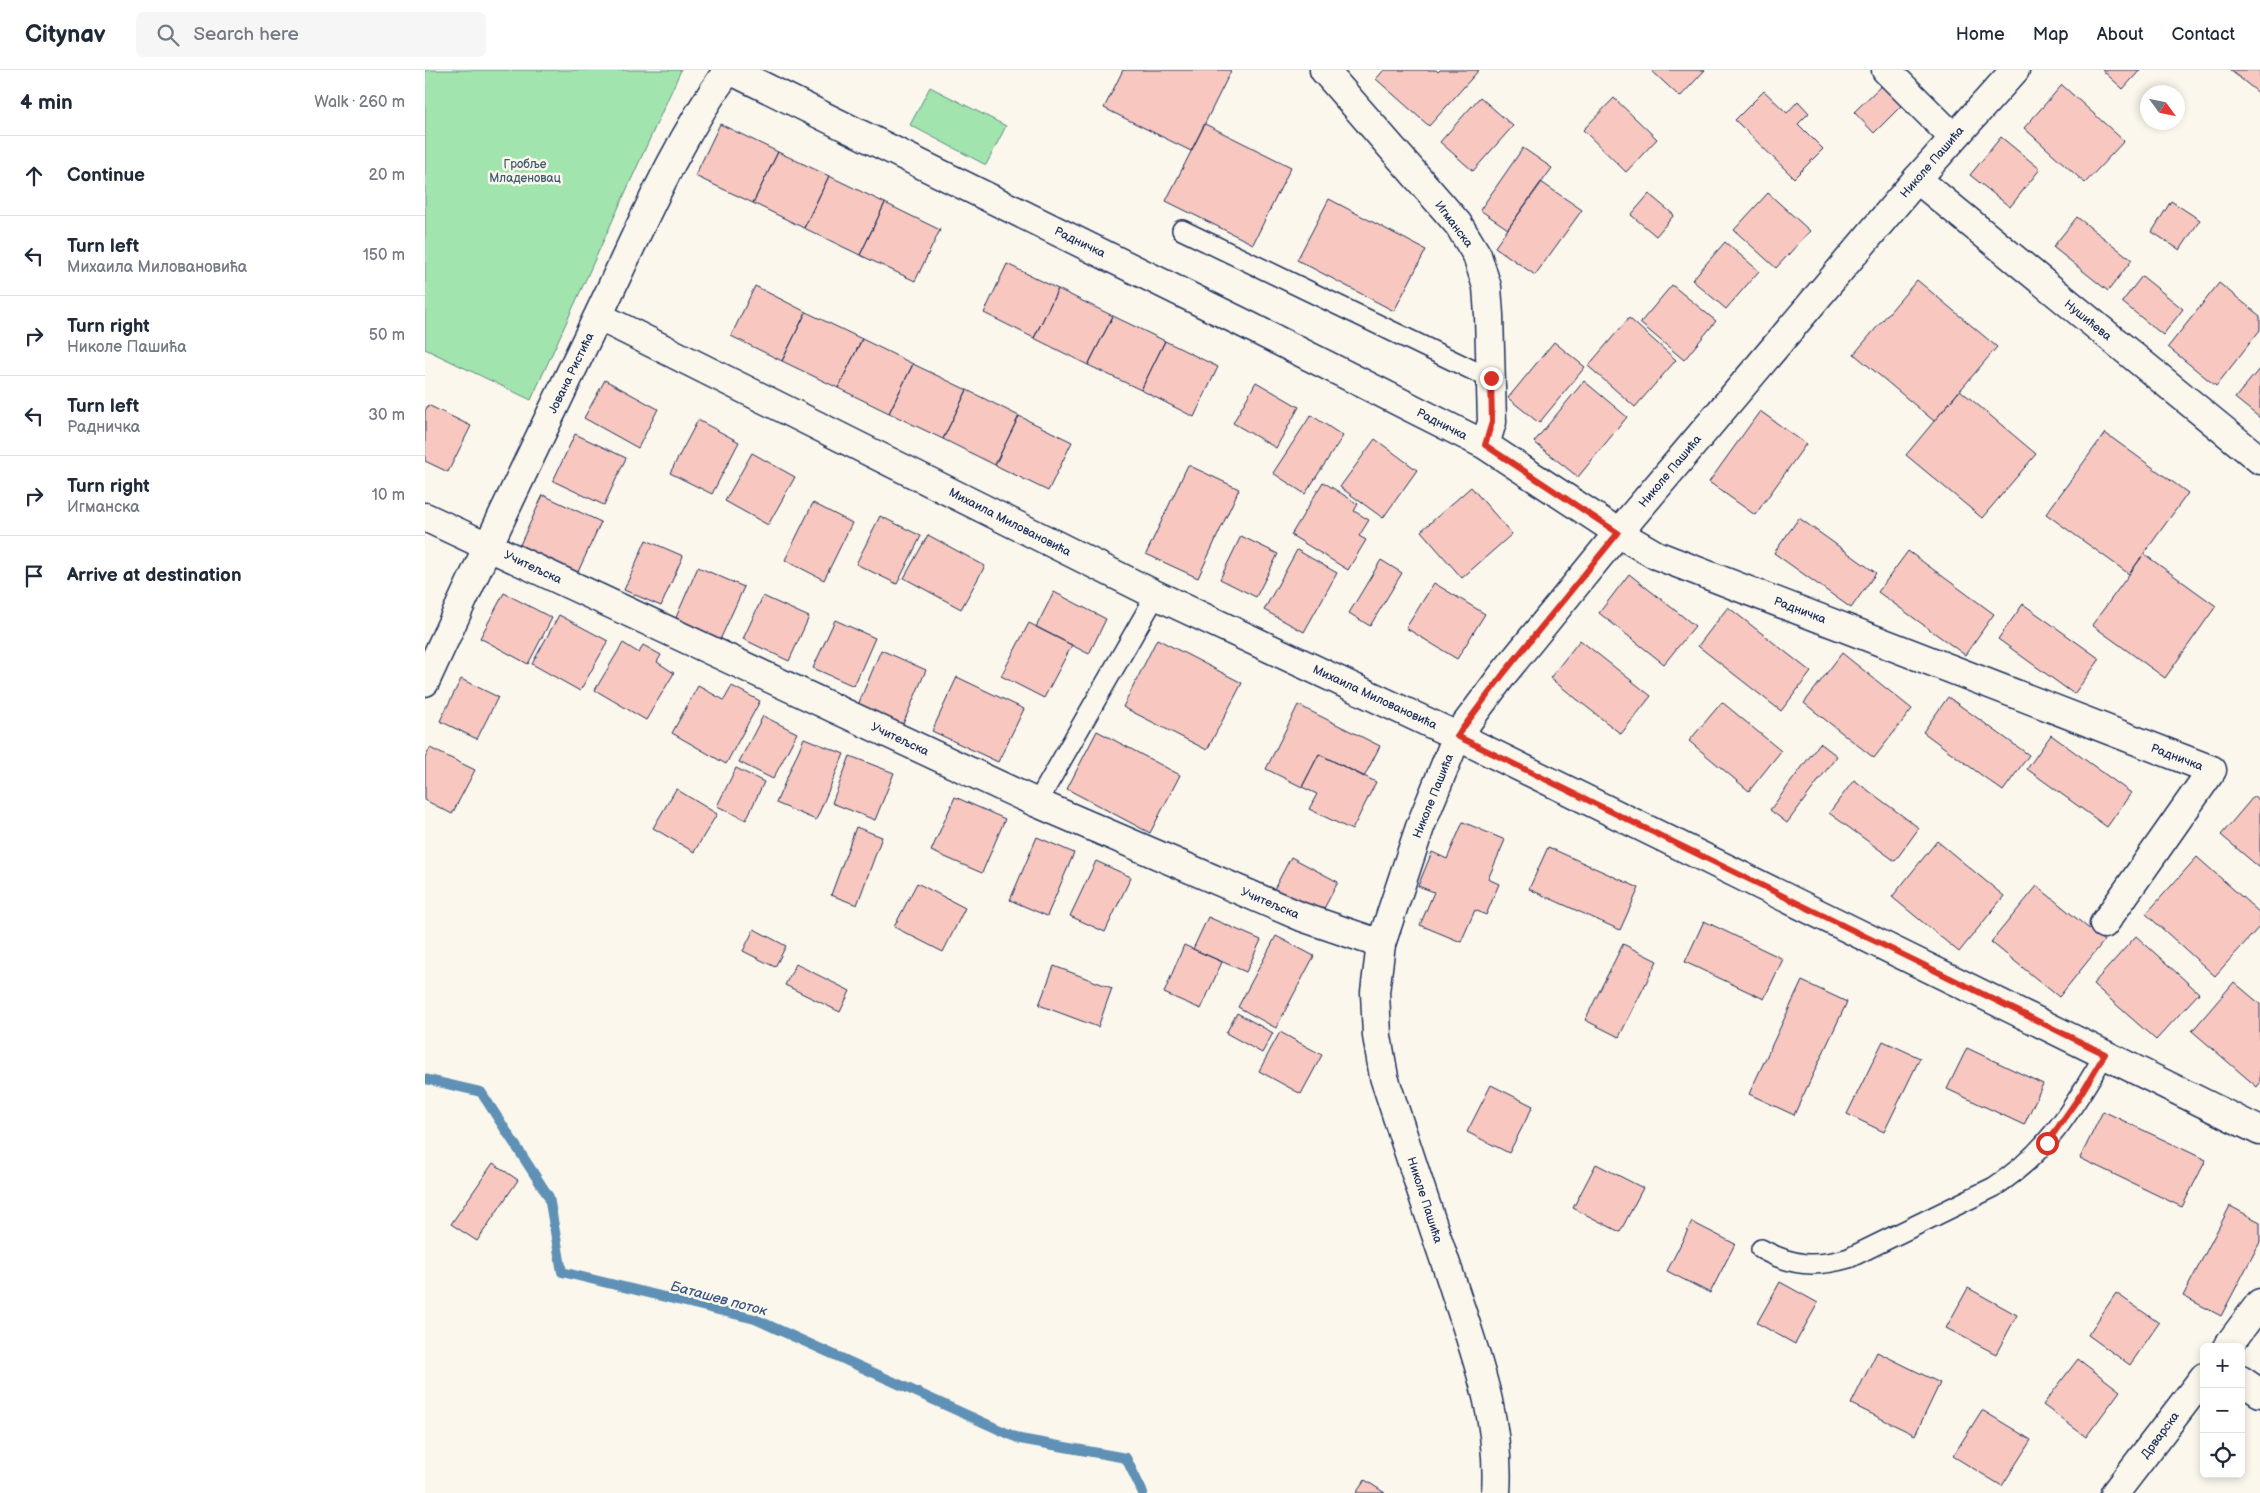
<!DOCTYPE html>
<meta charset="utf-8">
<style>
:root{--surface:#fff;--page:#f6f6f7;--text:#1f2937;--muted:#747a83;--line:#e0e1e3}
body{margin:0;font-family:"Balsamiq Sans",sans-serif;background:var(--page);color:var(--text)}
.controls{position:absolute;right:15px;bottom:15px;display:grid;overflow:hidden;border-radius:8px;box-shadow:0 2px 8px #0003}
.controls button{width:45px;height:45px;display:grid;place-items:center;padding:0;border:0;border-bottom:1px solid var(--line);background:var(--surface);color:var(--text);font:25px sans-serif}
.compass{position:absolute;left:1715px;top:15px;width:45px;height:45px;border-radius:50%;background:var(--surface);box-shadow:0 2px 8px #0003;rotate:123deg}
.stop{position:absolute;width:15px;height:15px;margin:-11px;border:4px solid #d93025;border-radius:50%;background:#fff}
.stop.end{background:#d93025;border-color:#fff;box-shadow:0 1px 5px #0008}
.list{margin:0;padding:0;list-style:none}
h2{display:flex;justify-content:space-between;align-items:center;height:65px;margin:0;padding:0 20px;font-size:21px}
h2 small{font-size:16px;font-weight:400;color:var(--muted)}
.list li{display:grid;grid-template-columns:32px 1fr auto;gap:15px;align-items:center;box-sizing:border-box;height:80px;padding:0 20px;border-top:1px solid var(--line)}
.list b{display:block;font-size:19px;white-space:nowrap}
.list p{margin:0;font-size:16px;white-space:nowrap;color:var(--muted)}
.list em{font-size:16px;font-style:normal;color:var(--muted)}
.icon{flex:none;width:28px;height:28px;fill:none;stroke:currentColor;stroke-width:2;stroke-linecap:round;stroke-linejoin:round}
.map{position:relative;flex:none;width:1835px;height:1423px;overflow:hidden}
header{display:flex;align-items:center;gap:30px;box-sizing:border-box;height:70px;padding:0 25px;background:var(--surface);border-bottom:1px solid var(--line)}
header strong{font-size:24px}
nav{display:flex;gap:28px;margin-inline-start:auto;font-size:18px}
.search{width:350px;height:45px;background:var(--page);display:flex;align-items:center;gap:12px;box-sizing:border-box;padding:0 18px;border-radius:8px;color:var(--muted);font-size:19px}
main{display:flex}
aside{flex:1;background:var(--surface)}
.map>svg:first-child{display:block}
.green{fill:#a2e4ae;stroke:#5e8a86}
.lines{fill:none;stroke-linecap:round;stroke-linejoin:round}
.stream{stroke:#5f90b5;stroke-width:10}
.building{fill:#f8c8c0;stroke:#1b2f5e}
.service-casing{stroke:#1b2f5e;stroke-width:22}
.minor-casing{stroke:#1b2f5e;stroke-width:31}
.tertiary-casing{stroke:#1b2f5e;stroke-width:31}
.service{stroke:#fbf7ec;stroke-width:19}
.minor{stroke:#fbf7ec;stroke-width:28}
.tertiary{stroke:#fbf7ec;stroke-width:28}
.route{stroke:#d93025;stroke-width:6}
.labels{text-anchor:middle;stroke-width:5;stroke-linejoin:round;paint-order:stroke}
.street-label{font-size:12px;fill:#1b2f5e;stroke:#fbf7ec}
.park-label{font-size:12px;fill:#3d5c72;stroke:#fbf7ec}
.water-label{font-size:14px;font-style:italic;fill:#385782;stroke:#fbf7ec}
</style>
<header>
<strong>Citynav</strong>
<div class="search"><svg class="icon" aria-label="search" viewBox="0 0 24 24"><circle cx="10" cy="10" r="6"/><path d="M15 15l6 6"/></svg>Search here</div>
<nav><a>Home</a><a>Map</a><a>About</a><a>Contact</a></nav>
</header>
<main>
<aside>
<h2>4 min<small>Walk · 260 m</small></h2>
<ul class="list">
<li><svg class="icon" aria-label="ahead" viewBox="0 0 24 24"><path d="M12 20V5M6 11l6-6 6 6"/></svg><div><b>Continue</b></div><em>20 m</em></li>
<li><svg class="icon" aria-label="left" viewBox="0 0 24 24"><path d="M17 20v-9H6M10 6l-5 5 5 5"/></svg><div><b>Turn left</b><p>Михаила Миловановића</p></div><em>150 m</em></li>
<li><svg class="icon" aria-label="right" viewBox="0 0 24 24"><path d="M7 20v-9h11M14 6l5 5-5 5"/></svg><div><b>Turn right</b><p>Николе Пашића</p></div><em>50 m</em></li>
<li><svg class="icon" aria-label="left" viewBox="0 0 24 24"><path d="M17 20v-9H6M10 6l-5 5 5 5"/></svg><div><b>Turn left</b><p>Радничка</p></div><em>30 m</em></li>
<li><svg class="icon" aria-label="right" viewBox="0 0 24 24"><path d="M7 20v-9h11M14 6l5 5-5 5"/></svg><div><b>Turn right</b><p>Игманска</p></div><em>10 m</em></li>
<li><svg class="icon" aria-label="arrive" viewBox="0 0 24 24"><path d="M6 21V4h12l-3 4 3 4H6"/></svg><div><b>Arrive at destination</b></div></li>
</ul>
</aside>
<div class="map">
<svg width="1835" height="1423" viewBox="0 0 1835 1423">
<rect width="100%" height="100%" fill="#fbf7ec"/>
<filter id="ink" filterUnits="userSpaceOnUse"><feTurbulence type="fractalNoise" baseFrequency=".02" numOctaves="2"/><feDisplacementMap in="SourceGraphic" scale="10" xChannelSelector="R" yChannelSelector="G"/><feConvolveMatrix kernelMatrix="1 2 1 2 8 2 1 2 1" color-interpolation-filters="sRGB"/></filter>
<g filter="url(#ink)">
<path class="green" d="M0,0h256l-150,330 -106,-51z
M505,17l76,39 -20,39 -76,-40z"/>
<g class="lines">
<path class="stream" d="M0,1009l56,13 68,105 13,75 193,47 265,120 106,19 17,35"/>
</g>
<path class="building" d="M698,0h105l3,1 -40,80 -87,-43z
M959,0h52l2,2 2,-2h39l-50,56 -53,-47z
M1226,0h54l-25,27z
M1677,0h38l-17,19z
M1805,0h30v24z
M1459,13l20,20 -30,30 -20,-21z
M1637,15l62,56 -39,42 -61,-55z
M1339,21l23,22 11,-12 11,12 -11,11 25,25 -29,29 -59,-58z
M1055,27l33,29 -40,45 -33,-29z
M1189,28l43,41 -31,33 -43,-42z
M295,54l58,28 -25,51 -58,-27z
M780,54l86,43 -38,77 -87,-43z
M1576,67l39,32 -30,38 -40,-32z
M1098,78l29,20 -44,61 -28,-19z
M353,82l51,24 -25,52 -51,-25z
M404,106l56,27 -25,52 -56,-27z
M1116,112l41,28 -47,65 -40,-28z
M1343,123l42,38 -34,37 -42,-38z
M1224,124l25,21 -18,21 -25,-21z
M904,129l97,51 -32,61 -97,-51z
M1746,131l29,19 -20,30 -28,-18z
M460,133l55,27 -25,51 -55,-26z
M1652,147l55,43 -24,31 -55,-44z
M1300,172l34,29 -33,38 -34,-29z
M582,194l51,25 -24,49 -50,-25z
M1717,206l41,33 -20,26 -41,-33z
M1492,210l80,67 -63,74 -80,-67z
M1794,213l41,33v14l-44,56 -48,-39z
M1247,215l44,36 -32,39 -44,-37z
M330,216l51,26 -24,49 -51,-25z
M633,219l55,27 -25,49 -54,-27z
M381,242l56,27 -24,49 -56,-27z
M688,246l52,25 -24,49 -53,-25z
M1204,248l47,42 -41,47 -47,-41z
M437,269l51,25 -24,49 -51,-25z
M740,271l53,26 -24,50 -53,-27z
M1129,272l31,25 -46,56 -31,-25z
M488,294l54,26 -24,49 -54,-26z
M1835,298v50l-25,-20z
M180,310l53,29 -20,39 -54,-30z
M1159,311l43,36 -49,60 -44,-35z
M831,312l43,25 -23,41 -43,-25z
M542,320l52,26 -24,49 -52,-26z
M1535,320l76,64 -54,64 -76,-63z
M3,335l43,21 -23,46 -23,-11v-50z
M1335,341l46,33 -51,71 -46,-33z
M886,345l32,21 -38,58 -32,-21z
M594,346l53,26 -24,49 -53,-26z
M273,350l41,22 -27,52 -42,-21z
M1680,363l83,60 -59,81 -83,-60z
M150,364l51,24 -22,47 -51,-24z
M950,369l42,31 -34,48 -43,-31z
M327,383l43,24 -27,48 -43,-24z
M763,395l51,24 -41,89 -52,-24z
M898,412l35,22 -4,7 15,9 -10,16 7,4 -18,30 -57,-35z
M1046,417l41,47 -50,44 -41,-47z
M118,425l58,27 -24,52 -58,-27z
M388,433l39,20 -28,57 -39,-20z
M455,446l41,20 -24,48 -41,-20z
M1374,448l77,55 -25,35 -77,-55z
M503,465l57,31 -24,43 -57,-31z
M816,466l37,18 -22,43 -36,-18z
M221,470l37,16 -22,50 -37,-16z
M872,480l40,23 -33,59 -40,-22z
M1483,481l86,63 -29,41 -87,-63z
M1719,484l72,52 -51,72 -73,-53z
M956,490l21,13 -32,53 -21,-13z
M273,497l46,20 -25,55 -45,-20z
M1204,504l66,52 -31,38 -65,-51z
M1009,513l51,31 -28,45 -51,-31z
M629,522l52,27 -17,35 -53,-27z
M79,523l48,25 -24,46 -48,-26z
M338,526l46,21 -20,44 -46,-22z
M1598,534l77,55 -26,35 -76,-55z
M1303,537l83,65 -30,39 -83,-65z
M134,545l49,26 -28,50 -48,-27z
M410,550l40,18 -21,48 -41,-18z
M604,553l43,22 -28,53 -43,-22z
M732,569l85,44 -35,67 -84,-43z
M1155,570l71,56 -30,38 -71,-56z
M198,573l16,10 4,-8 18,10 -4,7 17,11 -28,47 -51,-30z
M456,580l45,20 -23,54 -45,-19z
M1417,583l70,56 -38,49 -70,-55z
M532,607l67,32 -26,53 -66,-31z
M36,609l37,18 -21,42 -37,-18z
M273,616l26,14 8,-14 28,15 -34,63 -54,-31z
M1523,627l81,58 -26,36 -80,-59z
M1297,632l59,49 -32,40 -60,-50z
M873,635l82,41 -16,31 -45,-23 -17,33 -36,-18z
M338,646l34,17 -24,46 -34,-17z
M672,661l83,44 -30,58 -83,-44z
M1626,665l80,58 -24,34 -80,-58z
M379,668l40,16 -28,66 -40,-17z
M1395,673l17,13 -50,67 -17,-13z
M5,678l45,22 -23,44 -27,-14v-42z
M894,684l57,28 -24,48 -43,-21 8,-15 -15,-7z
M425,686l44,17 -19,47 -43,-17z
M311,698l28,14 -18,38 -29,-14z
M1429,710l65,48 -24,33 -66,-48z
M251,719l41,25 -23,38 -41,-24z
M1829,726l6,5v67l-39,-33z
M530,727l50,22 -23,54 -51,-22z
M1038,752l42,18 -17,39 11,5 -13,31 -11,-5 -14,32 -41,-17 14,-33 -16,-6 14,-34 15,7z
M431,757l26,10 -25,68 -26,-10z
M612,767l37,16 -27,63 -37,-16z
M1512,771l67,55 -45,56 -67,-55z
M1123,777l91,41 -19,42 -91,-41z
M866,787l47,25 -19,36 -47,-25z
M1772,787l63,56v13l-45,50 -69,-62z
M671,791l35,16 -26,55 -35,-16z
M492,813l48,25 -22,44 -49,-25z
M1612,816l67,55 -45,56 -68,-55z
M783,847l53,23 -15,32 -53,-23z
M1279,851l79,38 -19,40 -79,-37z
M329,859l32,17 -11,21 -32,-16z
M851,866l38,20 -38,72 -38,-21z
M1711,866l63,57 -43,47 -63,-56z
M1198,874l34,17 -38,76 -34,-17z
M759,875l38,17 -21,47 -37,-16z
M371,894l54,27 -10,21 -55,-27z
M629,896l58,22 -14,39 -59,-22z
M1377,911l45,21 -53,113 -45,-21z
M1809,912l26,22v79l-3,4 -65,-56z
M812,943l36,20 -11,20 -36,-20z
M855,962l42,23 -21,39 -42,-23z
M1458,971l37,17 -36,74 -37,-18z
M1542,978l76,36 -19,41 -77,-36z
M1066,1015l42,21 -24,47 -42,-21z
M1678,1041l103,49 -24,47 -102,-49z
M68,1093l25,17 -41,61 -26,-17z
M1171,1094l47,24 -23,44 -47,-24z
M1805,1136l30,16v20l-39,74 -38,-20z
M1267,1152l43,22 -25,49 -43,-22z
M1355,1212l38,21 -23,41 -38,-21z
M1543,1218l49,27 -21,39 -50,-26z
M1691,1223l43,30 -29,42 -42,-30z
M1452,1282l63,31 -25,52 -64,-31z
M1653,1289l42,32 -34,46 -43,-32z
M1557,1340l49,30 -29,46 -49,-30z
M940,1410l20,13h-29z"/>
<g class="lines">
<defs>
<path id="service" d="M757,160l309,149
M612,733l119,-208
M1336,1179c31,17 54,19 88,9l145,-71c54,-35 79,-79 111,-133"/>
<path id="minor" d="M305,0l513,253 242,122 145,95 26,15 556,215 -108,154
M899,0l134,154 19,31 10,32 2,28 3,107 -7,23
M1461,0l67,67
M1492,109l343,281
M173,246l558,279 301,141 803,395
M0,447l612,286 265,114 79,27
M0,612c56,-123 114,-244 173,-366 40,-83 76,-171 130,-246
M1802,1277l33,-44
M1816,1310l19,13
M1690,1423l89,-116"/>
<path id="tertiary" d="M1071,1423c5,-77 -22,-142 -45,-214 -23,-67 -45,-135 -67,-202l-7,-41 -2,-44 6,-48 39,-117 37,-91 47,-63 114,-140 299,-354 98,-109"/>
</defs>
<use href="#service" class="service-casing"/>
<use href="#minor" class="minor-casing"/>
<use href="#tertiary" class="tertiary-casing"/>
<use href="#service" class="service"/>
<use href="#minor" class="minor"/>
<use href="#tertiary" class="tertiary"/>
</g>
</g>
<g class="lines" filter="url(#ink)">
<path class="route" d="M1066,308l1,44 -7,23 133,88 -114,140 -47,63 648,318 -26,43 -32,46"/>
</g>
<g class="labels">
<g class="street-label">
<text transform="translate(1507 92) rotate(-49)" y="4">Николе Пашића</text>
<text transform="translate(1029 154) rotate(53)" y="4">Игманска</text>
<text transform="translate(655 172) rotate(26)" y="4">Радничка</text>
<text transform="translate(1663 250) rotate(39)" y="4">Нушићева</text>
<text transform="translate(146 303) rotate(-64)" y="4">Јована Ристића</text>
<text transform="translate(1017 354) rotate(27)" y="4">Радничка</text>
<text transform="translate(1245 401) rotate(-50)" y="4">Николе Пашића</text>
<text transform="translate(585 452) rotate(27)" y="4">Михаила Миловановића</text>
<text transform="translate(108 497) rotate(25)" y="4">Учитељска</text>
<text transform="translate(1375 540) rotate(21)" y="4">Радничка</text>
<text transform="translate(950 627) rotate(25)" y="4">Михаила Миловановића</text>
<text transform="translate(475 669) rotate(25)" y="4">Учитељска</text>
<text transform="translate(1752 687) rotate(21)" y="4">Радничка</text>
<text transform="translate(1008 726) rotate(-68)" y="4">Николе Пашића</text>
<text transform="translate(845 833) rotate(23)" y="4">Учитељска</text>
<text transform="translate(1000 1130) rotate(72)" y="4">Николе Пашића</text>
<text transform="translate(1735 1365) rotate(-53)" y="4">Дрварска</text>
</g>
<g class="park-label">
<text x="100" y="98">Гробље<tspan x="100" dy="14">Младеновац</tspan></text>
</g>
<g class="water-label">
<text transform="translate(294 1228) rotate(15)" y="5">Баташев поток</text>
</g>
</g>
</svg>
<div class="controls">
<button>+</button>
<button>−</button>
<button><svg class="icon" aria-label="locate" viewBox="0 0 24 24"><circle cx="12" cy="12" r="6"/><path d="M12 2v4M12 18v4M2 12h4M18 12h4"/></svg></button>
</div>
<svg class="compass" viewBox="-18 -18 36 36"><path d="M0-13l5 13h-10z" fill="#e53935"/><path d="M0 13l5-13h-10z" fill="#747a83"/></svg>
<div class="stop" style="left:1622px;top:1073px"></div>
<div class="stop end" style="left:1066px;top:308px"></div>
</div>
</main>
